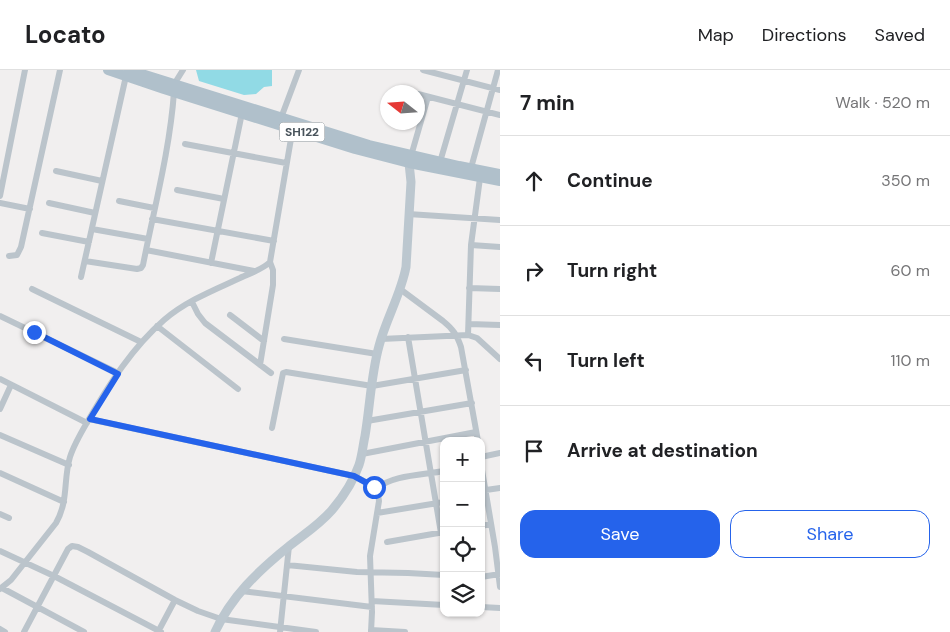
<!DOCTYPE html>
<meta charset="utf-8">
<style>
:root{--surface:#fff;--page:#f6f6f6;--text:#202124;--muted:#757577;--line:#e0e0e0;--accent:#2563eb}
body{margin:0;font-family:"DM Sans",sans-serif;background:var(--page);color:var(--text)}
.controls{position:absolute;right:15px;bottom:15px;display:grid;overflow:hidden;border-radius:10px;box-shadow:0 1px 4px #0004}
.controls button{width:45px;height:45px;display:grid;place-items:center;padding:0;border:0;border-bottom:1px solid var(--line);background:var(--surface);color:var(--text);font:25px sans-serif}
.compass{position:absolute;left:380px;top:15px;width:45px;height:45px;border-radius:50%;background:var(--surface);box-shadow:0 1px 4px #0004;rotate:287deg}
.stop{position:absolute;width:15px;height:15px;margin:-11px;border:4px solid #2563eb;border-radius:50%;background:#fff}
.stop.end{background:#2563eb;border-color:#fff;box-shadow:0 1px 5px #0008}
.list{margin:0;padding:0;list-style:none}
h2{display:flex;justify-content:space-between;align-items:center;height:65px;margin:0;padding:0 20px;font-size:21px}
h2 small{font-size:16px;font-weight:400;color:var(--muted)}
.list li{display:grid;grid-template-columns:32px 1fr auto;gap:15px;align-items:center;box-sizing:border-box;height:90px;padding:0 20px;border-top:1px solid var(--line)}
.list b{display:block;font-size:19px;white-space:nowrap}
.list em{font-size:16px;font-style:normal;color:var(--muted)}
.actions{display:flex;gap:10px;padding:15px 20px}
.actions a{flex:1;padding:11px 0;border:1px solid var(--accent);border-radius:15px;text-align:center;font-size:18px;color:var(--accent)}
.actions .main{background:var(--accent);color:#fff}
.icon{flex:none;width:28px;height:28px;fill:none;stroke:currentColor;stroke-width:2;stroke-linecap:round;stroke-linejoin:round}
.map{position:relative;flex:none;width:500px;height:562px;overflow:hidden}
header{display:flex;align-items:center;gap:30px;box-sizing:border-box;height:70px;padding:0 25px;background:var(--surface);border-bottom:1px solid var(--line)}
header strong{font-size:24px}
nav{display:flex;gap:28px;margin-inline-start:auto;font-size:18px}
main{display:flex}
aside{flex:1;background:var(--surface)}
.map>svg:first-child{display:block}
.water{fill:#91dae5}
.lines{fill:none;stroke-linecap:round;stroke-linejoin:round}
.street{stroke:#bbc4cb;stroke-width:6}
.secondary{stroke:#bcc7cf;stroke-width:9}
.primary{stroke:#b0c0cb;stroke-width:10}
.route{stroke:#2563eb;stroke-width:6}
.labels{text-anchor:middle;stroke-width:4.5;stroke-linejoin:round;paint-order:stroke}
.shield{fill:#fff;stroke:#7f878c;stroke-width:1}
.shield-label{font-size:12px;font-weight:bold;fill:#48535b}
</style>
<header>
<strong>Locato</strong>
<nav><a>Map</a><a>Directions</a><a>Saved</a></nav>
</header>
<main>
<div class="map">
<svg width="500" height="562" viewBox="0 0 500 562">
<rect width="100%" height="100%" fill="#f1efef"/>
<path class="water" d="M196,0h76v16l-8,1 -8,7 -12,1 -45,-14z"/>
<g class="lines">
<path class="street" d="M423,0l77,20
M173,16l10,-16
M418,24l82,21
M281,48l18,-48
M185,74l101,19
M411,86l17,-59
M440,92l27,-92
M471,98l27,-98
M56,101l46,10
M177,120l47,9
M0,126l25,-126
M119,131l35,7
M0,133l30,6
M49,133l46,10
M408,144l92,6
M152,149l122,22
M92,159l56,10
M42,163l47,9
M471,175l29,2
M146,180l108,21
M9,186l8,-1 4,-8 39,-177
M85,191l52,8 4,-1 2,-3c11,-56 27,-116 31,-173
M211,193l31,-150
M81,207l45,-201
M469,218l31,1
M32,219l109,53
M400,219l43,32c10,8 14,14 18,26l17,94
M192,232l6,12 7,9 66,50
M230,245l34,26
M0,246l118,57
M469,254l31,1
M157,256l81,63
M468,265l3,-90 9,-67
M408,267l33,196
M284,269l93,15
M381,269l87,-4 9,3 23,21
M260,295l13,-80v-15l-3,-8
M0,309l87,44
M0,339l11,-24
M89,349l265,57c13,7 24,9 25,25l-9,55 2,56 -1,20
M367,351l105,-18
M272,358l11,-55 3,-1 86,14 94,-16
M0,365l69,30
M362,384l114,-22
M481,387l19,-4
M481,394l14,83 5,40
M0,403l64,29
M376,419c16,-14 47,-14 68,-18
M486,420l14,-2
M377,443l67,-11
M0,444l9,4
M481,456l10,-2
M387,472l57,-10
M0,481l54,25 107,56
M287,495l70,7 51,1 36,2
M481,507l19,-3
M2,518l82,44
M0,519l11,-9 45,-57c13,-23 7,-43 14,-66 4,-13 12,-26 19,-38 21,-36 43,-71 75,-99 22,-19 50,-30 76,-42 10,-5 22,-8 30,-16l23,-135
M241,521l131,16
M372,531l72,4
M481,537l19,1
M0,559l5,3
M371,560l34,2
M24,562l44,-83 4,-3 6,1 10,5 87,48 23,11 23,8 95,13
M158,562l17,-32
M280,562l9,-86"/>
<path class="secondary" d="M215,562c16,-35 43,-61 73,-85 15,-12 31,-22 44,-37 11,-13 21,-28 27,-45 3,-9 4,-20 6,-29 5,-30 6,-61 14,-90 7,-27 22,-52 27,-79l5,-85 -2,-19 2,-5"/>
<path class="primary" d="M108,0l56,19 191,60 54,14 91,18
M129,0l240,75 90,21 41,8"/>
</g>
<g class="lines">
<path class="route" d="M34,262l84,42 -28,45 264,57 20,11"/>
</g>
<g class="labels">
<rect class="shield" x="279.5" y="52.5" width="45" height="19" rx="4"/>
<g class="shield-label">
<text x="302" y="66">SH122</text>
</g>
</g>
</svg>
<div class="controls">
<button>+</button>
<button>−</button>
<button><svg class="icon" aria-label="locate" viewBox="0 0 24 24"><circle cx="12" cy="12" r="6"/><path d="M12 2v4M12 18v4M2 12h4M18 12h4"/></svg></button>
<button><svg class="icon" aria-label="layers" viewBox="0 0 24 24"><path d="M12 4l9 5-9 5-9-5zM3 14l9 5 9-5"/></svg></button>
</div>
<svg class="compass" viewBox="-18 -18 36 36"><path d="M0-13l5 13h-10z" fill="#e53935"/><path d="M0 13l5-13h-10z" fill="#757577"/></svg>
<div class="stop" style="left:374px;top:417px"></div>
<div class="stop end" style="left:34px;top:262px"></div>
</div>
<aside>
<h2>7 min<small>Walk · 520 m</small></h2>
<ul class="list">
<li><svg class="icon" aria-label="ahead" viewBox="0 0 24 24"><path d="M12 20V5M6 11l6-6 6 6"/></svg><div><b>Continue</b></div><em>350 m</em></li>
<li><svg class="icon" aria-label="right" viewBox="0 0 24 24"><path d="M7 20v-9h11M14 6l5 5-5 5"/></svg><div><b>Turn right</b></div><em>60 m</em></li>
<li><svg class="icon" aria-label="left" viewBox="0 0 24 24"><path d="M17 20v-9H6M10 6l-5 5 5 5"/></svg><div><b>Turn left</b></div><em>110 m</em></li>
<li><svg class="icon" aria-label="arrive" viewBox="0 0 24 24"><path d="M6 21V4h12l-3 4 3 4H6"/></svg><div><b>Arrive at destination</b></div></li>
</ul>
<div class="actions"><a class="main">Save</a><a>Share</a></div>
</aside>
</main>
